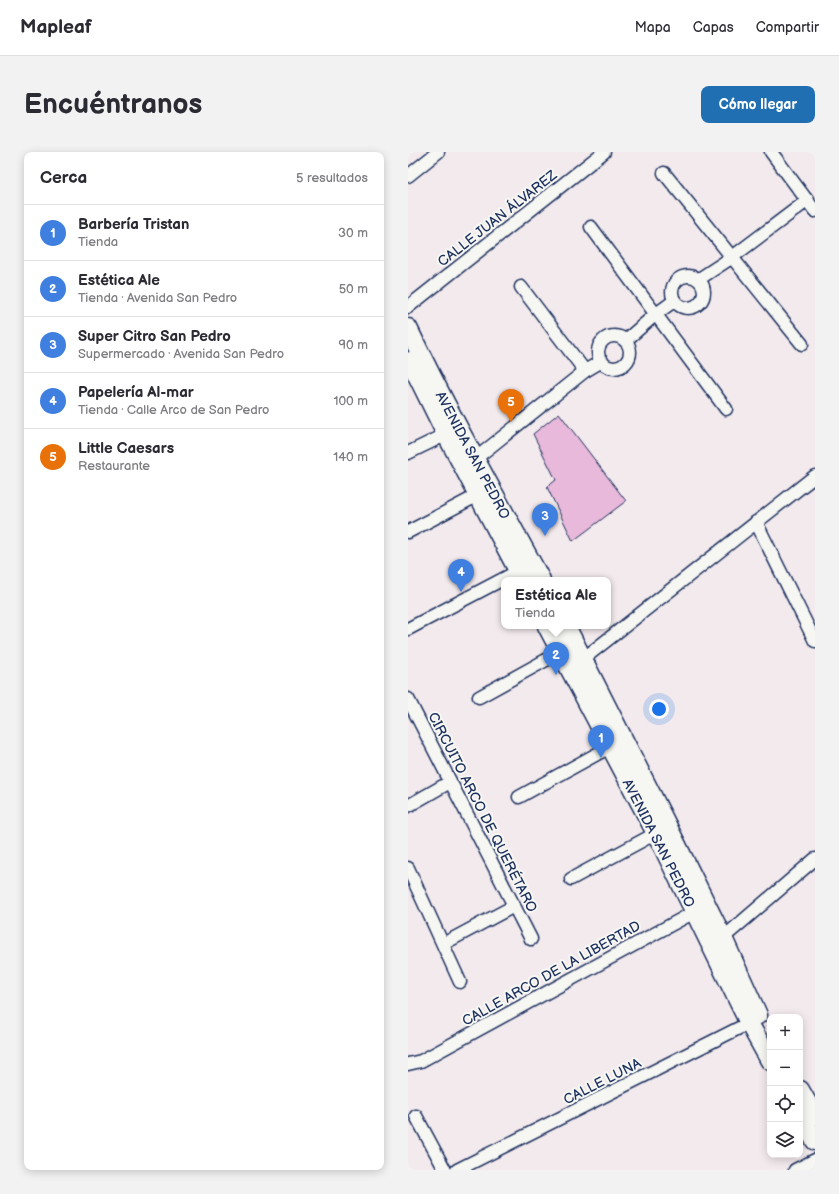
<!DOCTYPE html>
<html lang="es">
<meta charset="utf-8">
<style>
:root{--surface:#fff;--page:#f2f2f3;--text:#2b2b33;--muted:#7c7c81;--line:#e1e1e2;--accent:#1f6fb2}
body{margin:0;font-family:"Balsamiq Sans",sans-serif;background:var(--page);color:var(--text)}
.controls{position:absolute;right:12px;bottom:12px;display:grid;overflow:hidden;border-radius:8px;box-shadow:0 2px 10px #0003}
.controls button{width:36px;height:36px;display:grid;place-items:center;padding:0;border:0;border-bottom:1px solid var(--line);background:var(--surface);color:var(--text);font:20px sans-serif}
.you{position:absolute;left:251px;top:557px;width:14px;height:14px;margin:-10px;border:3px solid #fff;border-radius:50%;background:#1a73e8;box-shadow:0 0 0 6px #1a73e833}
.badge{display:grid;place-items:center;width:26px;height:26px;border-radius:50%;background:var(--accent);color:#fff;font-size:13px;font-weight:700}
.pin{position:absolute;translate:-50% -33px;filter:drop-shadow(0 1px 2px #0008)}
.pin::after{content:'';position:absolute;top:21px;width:14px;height:12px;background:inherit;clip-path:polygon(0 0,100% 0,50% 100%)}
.popup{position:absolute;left:93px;top:425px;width:110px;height:52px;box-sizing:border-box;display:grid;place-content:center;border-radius:8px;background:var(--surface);filter:drop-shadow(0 1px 3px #0005);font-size:13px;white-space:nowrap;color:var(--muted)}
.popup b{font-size:15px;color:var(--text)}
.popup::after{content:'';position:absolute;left:50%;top:100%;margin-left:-8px;border:8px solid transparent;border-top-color:var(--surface)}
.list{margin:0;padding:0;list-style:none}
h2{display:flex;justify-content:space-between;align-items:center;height:52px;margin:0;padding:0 16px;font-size:17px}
h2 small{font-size:13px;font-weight:400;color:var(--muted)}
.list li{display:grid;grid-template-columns:26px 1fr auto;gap:12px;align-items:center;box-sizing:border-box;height:56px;padding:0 16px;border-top:1px solid var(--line)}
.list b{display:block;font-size:15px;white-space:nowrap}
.list p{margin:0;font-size:13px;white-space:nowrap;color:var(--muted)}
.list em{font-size:13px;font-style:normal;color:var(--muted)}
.icon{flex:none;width:22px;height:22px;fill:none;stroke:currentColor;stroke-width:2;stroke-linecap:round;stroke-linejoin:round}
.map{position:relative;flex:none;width:407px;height:1018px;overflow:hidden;border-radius:8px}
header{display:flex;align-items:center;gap:24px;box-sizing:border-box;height:56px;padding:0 20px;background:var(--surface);border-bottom:1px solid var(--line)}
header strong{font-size:19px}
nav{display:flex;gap:22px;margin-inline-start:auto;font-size:14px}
.intro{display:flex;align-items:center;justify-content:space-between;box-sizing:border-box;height:96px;padding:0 24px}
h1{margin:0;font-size:28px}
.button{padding:10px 18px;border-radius:8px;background:var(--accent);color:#fff;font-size:14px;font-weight:700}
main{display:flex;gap:24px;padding:0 24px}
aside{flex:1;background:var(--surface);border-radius:8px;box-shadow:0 2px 10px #0003}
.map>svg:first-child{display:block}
.building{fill:#e8b9da;stroke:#1b2f5e}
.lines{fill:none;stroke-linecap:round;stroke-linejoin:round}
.street-casing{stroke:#1b2f5e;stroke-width:15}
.secondary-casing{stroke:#1b2f5e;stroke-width:21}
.street{stroke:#f6f6f2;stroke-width:12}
.secondary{stroke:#f6f6f2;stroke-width:18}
.labels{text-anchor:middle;stroke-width:4;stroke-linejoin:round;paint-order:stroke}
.street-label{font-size:14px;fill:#1b2f5e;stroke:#f6f6f2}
</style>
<header>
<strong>Mapleaf</strong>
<nav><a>Mapa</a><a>Capas</a><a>Compartir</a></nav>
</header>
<div class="intro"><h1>Encuéntranos</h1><a class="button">Cómo llegar</a></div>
<main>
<aside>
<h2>Cerca<small>5 resultados</small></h2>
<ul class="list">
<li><span class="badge" style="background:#3f7fe0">1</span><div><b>Barbería Tristan</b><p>Tienda</p></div><em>30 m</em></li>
<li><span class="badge" style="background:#3f7fe0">2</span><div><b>Estética Ale</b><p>Tienda · Avenida San Pedro</p></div><em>50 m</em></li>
<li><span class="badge" style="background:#3f7fe0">3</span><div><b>Super Citro San Pedro</b><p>Supermercado · Avenida San Pedro</p></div><em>90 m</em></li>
<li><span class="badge" style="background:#3f7fe0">4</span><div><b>Papelería Al-mar</b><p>Tienda · Calle Arco de San Pedro</p></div><em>100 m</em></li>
<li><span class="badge" style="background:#e8710a">5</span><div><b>Little Caesars</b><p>Restaurante</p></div><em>140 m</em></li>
</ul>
</aside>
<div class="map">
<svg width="407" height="1018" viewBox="0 0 407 1018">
<rect width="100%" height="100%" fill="#f3eaed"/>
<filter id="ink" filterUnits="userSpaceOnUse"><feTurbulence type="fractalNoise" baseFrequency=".025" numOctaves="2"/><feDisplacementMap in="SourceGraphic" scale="8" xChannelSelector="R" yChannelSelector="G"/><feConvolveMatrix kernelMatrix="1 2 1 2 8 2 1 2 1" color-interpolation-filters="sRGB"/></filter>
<g filter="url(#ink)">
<path class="building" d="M151,261l67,88 -53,40 -26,-54 9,-7 -23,-46z"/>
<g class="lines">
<defs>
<path id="street" d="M363,0l44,59
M256,21l138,171
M0,24l30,-24
M183,75l135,182
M264 140a16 16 0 1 1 32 0a16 16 0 1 1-32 0Z
M291,127l32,-21 77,-58
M113,135l64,84
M0,155l196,-155
M190 200a16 16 0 1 1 32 0a16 16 0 1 1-32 0Z
M217,189l31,-27 18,-13
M0,301l43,-21
M62,311l115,-92 17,-10
M348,370l59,119
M0,380l76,-40
M0,477l116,-61
M170,511l237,-187
M71,545l87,-48
M0,547l123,240
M111,645l98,-54
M0,654l42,-24
M0,716l52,114
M163,727l91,-49
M315,786l92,-79
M35,792l71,-38
M0,912l13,-3 279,-152
M8,964l29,54
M49,1018l298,-150
M387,1018l20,-10"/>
<path id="secondary" d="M0,176c41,86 88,169 133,252
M2,209l36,73 77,146
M139,474l109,207 93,190 21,38
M158,474l102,201 55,111 35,77
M392,938l15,26
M392,962l15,27"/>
</defs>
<use href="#street" class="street-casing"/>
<use href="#secondary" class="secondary-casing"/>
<use href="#street" class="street"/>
<use href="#secondary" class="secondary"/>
</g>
</g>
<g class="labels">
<g class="street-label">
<text transform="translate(89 66) rotate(-38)" y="5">CALLE JUAN ÁLVAREZ</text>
<text transform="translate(65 303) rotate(62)" y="5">AVENIDA SAN PEDRO</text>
<text transform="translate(75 660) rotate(63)" y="5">CIRCUITO ARCO DE QUERÉTARO</text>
<text transform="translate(251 691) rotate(63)" y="5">AVENIDA SAN PEDRO</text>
<text transform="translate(143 821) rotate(-29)" y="5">CALLE ARCO DE LA LIBERTAD</text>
<text transform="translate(194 929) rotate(-27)" y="5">CALLE LUNA</text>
</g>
</g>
</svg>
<div class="controls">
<button>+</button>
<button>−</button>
<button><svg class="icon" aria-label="locate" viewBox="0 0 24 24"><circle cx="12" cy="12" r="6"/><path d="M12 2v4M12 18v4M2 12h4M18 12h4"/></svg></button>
<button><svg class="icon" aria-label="layers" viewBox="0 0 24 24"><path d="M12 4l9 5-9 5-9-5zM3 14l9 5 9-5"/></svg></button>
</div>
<div class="you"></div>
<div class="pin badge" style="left:193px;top:606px;background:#3f7fe0">1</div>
<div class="pin badge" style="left:148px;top:523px;background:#3f7fe0">2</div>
<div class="popup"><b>Estética Ale</b>Tienda</div>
<div class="pin badge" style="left:137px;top:384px;background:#3f7fe0">3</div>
<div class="pin badge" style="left:53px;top:440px;background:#3f7fe0">4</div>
<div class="pin badge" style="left:103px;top:270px;background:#e8710a">5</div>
</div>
</main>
